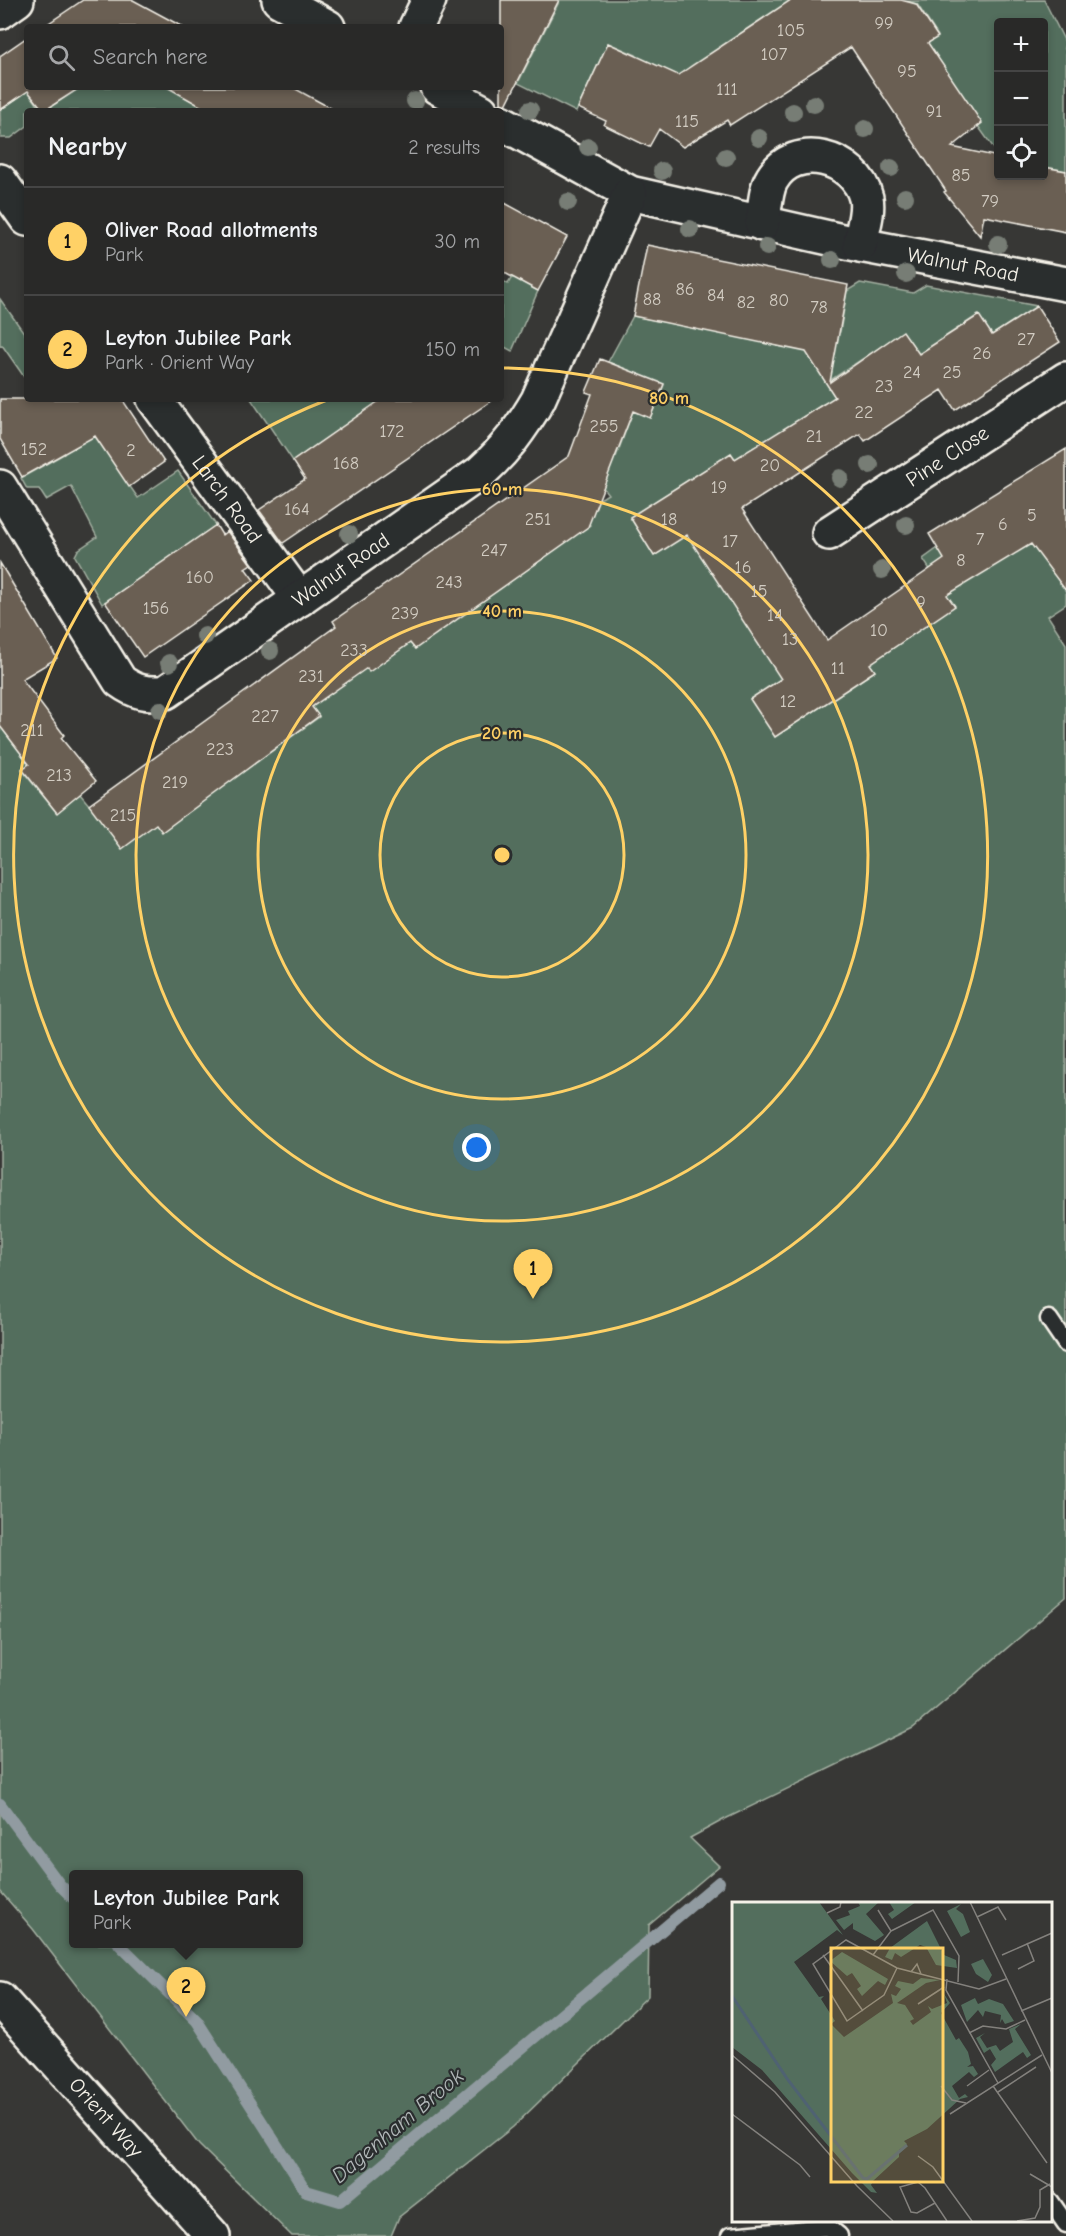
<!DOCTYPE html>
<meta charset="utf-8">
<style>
:root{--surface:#292928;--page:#353534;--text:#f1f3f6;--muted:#a5a6a8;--line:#454545;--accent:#ffd166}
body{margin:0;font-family:"Comic Neue",sans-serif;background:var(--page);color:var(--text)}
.controls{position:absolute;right:18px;top:18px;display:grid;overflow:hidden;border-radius:6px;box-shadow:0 3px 9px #0003}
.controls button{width:54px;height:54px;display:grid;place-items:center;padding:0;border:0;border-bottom:2px solid var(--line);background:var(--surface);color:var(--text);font:30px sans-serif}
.you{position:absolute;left:477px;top:1148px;width:21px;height:21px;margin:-15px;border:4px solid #fff;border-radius:50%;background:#1a73e8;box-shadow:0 0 0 9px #1a73e833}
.badge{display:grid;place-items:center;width:39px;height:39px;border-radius:50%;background:var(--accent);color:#111;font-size:20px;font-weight:700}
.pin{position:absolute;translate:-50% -50px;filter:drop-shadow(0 2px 3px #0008)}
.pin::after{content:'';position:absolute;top:32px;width:21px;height:18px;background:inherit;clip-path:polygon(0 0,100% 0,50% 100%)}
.popup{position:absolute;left:69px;top:1870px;width:234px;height:78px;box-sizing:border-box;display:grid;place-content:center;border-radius:6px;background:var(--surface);filter:drop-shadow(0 2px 4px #0005);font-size:20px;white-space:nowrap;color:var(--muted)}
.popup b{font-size:22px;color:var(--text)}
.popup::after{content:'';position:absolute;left:50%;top:100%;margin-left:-12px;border:12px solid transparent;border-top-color:var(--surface)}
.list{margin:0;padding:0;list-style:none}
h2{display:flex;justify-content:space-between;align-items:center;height:78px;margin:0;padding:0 24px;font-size:26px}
h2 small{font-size:20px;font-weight:400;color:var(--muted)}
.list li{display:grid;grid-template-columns:39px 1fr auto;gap:18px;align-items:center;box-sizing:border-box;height:108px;padding:0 24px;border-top:2px solid var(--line)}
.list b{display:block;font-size:22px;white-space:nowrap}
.list p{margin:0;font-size:20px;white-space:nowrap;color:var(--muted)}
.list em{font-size:20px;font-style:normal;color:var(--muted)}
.icon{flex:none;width:33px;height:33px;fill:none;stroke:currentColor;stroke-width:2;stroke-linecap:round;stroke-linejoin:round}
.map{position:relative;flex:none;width:1066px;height:2236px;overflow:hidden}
.search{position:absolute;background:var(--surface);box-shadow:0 3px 9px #0003;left:24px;top:24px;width:480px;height:66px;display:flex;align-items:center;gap:15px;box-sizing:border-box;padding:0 21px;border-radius:6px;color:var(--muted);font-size:22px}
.panel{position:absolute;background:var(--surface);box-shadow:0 3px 9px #0003;left:24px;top:108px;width:480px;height:294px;border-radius:6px}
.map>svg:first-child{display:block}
.green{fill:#536e5d;stroke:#a4b0a2;stroke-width:1.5;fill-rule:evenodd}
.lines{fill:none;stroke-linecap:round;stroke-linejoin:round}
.stream{stroke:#919ba1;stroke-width:12}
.building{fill:#6b5e52;stroke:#f4f1e8;stroke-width:1.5}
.service-casing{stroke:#f4f1e8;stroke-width:21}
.minor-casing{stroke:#f4f1e8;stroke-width:38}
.tertiary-casing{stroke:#f4f1e8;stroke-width:38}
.service{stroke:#2a2d2e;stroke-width:16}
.minor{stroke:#2a2d2e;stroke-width:33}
.tertiary{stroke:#2a2d2e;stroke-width:33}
.tree{fill:#777d75}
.ring{fill:none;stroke:#ffd166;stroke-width:3}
.labels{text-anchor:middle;stroke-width:4.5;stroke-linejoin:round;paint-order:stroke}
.number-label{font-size:18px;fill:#d2ccc2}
.street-label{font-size:21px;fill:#f4f1e8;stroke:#2a2d2e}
.water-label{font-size:22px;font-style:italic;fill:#b2b8b9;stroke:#2a2d2e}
.inset-river{fill:none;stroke:#4f6272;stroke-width:3}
.inset-road{fill:none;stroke:#83817d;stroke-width:1.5}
.view{fill:#ffd166;fill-opacity:0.15;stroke:#ffd166;stroke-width:3}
.inset-edge{fill:none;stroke:#f4f1e8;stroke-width:3}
.centre{fill:#ffd166;stroke:#2a2d2e;stroke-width:3}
.ring-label{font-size:18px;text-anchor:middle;font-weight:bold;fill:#ffd166;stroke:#2a2d2e;stroke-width:4.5;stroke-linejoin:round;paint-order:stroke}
</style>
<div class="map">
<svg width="1066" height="2236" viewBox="0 0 1066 2236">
<rect width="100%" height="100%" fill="#373735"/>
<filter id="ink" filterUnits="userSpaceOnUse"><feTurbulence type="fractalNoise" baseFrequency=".0167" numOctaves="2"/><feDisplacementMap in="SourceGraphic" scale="12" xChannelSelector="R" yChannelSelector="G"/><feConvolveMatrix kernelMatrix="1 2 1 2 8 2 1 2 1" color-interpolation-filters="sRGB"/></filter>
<g filter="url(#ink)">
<path class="green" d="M560,0h228l1,1 -98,65 -27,23 -35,-17 7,-17 -28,-12 -32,69 -58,-29z
M1044,0l22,44 -2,3 2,4v120l-22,-4v-145h-46v132l-20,-28 -50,-83 10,-7 -21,-32 -14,-3z
M81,87h86l43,24h-166z
M28,91l14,20h-15v15l-16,12h-10l-1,-28z
M512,277l26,14 -26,60 -11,-6v-65l7,4z
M860,283l53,10 13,-8 111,21 -45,29 -14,-20 -59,39 -16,-22 -77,51 11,17 -14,4 -87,56 -5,-7 -101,64 24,39 38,-25 93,145 -35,23 25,38 100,-66 -5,-7 84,-58 -31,-47 15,-11 93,-5 35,6v55l-18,12 18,28v954l-153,130 -188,91 -35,19 29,28 -70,59 -1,71 -135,131 -114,90 -8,19h-99l-93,-91 -166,-216 -33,-38v-1165l29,38 -7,6 34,42 24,-18 10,12 66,18 93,-57 70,-50 -7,-10 54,-39 4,3 40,-28 5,6 175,-124 -9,-14 27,-17 -19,-25 -14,-28 41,16 17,-46 17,7 14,-33 -56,-23 25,-46 122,24 35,-17 50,9 7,-41zM74,1874h224v70h-224z
M0,299l27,38v44l-25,-36 -2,1z
M69,399l69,99 40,-27 38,54 -114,79 -27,-48 3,-6 19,-13 -26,-51 -25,14 -7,-11h-12l-6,-11 43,-24 -18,-34z
M251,399h131l-89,62z"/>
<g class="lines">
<path class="stream" d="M0,1804l60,81 14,14
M119,1944l78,77 109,170 34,10 379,-319"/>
</g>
<path class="building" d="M83,0h50l50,27h-140z
M501,0h58l-53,105 -5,-2z
M791,0h110l15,4 22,33 -10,6 54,80 -30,24 47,10v19h45v-9l22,4v61l-82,-16 -4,20 -36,-44 2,-1 -95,-144 -121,78 -3,-5 -44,27 -24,-18 -10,18 -45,-22 2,-4 -28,-13 30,-65 70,32z
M26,38l1,49h54l-37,24 -16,-20 -28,19v-54z
M167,87h125l44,24h-127z
M501,201l66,36 -29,54 -37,-20z
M647,245l201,40 -18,97 73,-51 16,23 60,-39 13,20 45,-29 23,36 -105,68 -13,-20 -77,51 -5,-7 -118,75 85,131 117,-81 -15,-25 137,-85v142l-35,-47 -84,51 8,11 -85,58 5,7 -100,66 -25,-38 31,-20 -94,-144 -33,21 -24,-39 101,-64 4,6 100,-62 -29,-45 -173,-36z
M600,359l64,25 -14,34 -17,-7 -45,116 -173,122 -5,-6 -41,29 -2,-4 -55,39 7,9 -157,116 -6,-8 -34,25 -33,-44 247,-179 -3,-5 236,-165 23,-62 -6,-2z
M0,399h122l42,63 -35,25 -34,-51 -73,41 -22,-38z
M382,399h112l-211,144 -24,-33 46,-31 -12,-18z
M216,525l6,10 5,-4 24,33 -6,4 9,12 -111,77 -38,-55z
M0,563l57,95 -35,21 42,56 -3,3 35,43 -39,32 -35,-44 7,-5 -29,-38z"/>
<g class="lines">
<defs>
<path id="service" d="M1049,1319l17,25
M1050,2201l16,23
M730,2236l98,-9 11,9"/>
<g id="minor">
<path d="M279,0l49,27"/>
<path d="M0,12l17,-12"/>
<path d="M416,27l13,-27"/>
<path d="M437,87l44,24"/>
<path id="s1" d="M501,122l129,71 230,52 206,39"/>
<path d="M0,181l27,38"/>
<path d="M762,224c3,-13 3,-34 10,-45 23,-39 84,-22 94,19 3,14 -4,33 -6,47"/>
<path id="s2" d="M154,399l146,200"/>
<path id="s3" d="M0,487l120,194c15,11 27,14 46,11l315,-220c25,-23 40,-43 57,-72l92,-207"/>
<path id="s4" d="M829,533l237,-154"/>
</g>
<g id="tertiary">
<path id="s5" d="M0,1999l213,237"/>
</g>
</defs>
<use href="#service" class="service-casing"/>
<use href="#minor" class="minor-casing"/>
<use href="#tertiary" class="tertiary-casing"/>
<use href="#service" class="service"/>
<use href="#minor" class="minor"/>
<use href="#tertiary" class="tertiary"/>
</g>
<g class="tree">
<circle cx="415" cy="101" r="9"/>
<circle cx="814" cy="104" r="9"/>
<circle cx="530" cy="110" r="9"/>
<circle cx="793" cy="112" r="9"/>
<circle cx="865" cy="129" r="9"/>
<circle cx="759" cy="138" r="9"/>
<circle cx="588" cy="147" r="9"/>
<circle cx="726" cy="157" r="9"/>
<circle cx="891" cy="168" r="9"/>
<circle cx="662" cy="171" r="9"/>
<circle cx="905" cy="197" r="9"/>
<circle cx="568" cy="202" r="9"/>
<circle cx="690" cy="229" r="9"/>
<circle cx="998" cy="244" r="9"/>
<circle cx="767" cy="247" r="9"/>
<circle cx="832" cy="260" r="9"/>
<circle cx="906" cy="274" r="9"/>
<circle cx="870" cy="465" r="9"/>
<circle cx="840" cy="478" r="9"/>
<circle cx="906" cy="525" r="9"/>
<circle cx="349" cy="534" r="9"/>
<circle cx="882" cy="570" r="9"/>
<circle cx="205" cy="636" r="9"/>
<circle cx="270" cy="651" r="9"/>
<circle cx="169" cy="663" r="9"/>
<circle cx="160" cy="710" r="9"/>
</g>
</g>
<g class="ring">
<circle cx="502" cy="855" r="122"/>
<circle cx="502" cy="855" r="244"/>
<circle cx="502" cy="855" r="366"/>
<path d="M502 368A487 487 0 1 1 327 400"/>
</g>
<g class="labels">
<g class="number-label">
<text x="884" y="29">99</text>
<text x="791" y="36">105</text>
<text x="774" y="60">107</text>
<text x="907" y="77">95</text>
<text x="727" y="95">111</text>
<text x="934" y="117">91</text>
<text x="687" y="127">115</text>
<text x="961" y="181">85</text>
<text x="990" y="207">79</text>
<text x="685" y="295">86</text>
<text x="716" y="301">84</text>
<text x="652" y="305">88</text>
<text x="779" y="306">80</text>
<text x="746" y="308">82</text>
<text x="819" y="313">78</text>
<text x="1026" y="345">27</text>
<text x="982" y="359">26</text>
<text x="912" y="378">24</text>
<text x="952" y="378">25</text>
<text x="884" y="392">23</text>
<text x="864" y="418">22</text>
<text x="604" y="432">255</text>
<text x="392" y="437">172</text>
<text x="814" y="442">21</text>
<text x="34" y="455">152</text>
<text x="131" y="456">2</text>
<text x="346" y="469">168</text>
<text x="770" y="471">20</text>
<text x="719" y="493">19</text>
<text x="297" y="515">164</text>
<text x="1032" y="521">5</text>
<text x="538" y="525">251</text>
<text x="669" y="525">18</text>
<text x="1003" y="530">6</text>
<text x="980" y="545">7</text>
<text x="730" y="547">17</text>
<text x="494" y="556">247</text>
<text x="961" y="566">8</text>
<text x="743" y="573">16</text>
<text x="200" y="583">160</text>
<text x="449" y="588">243</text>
<text x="759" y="597">15</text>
<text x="921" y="608">9</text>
<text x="156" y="614">156</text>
<text x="405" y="619">239</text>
<text x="775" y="621">14</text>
<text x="879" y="636">10</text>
<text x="790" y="645">13</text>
<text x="354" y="656">233</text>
<text x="838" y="674">11</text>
<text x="311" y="682">231</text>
<text x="788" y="707">12</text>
<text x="265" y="722">227</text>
<text x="32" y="736">211</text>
<text x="220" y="755">223</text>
<text x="59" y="781">213</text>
<text x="175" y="788">219</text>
<text x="123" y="821">215</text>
</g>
<g class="street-label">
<text dy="7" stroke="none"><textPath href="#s1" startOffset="488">Walnut Road</textPath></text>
<text dy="7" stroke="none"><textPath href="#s4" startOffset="141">Pine Close</textPath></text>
<text dy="7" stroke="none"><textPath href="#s2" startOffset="124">Larch Road</textPath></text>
<text dy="7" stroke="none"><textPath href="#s3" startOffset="490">Walnut Road</textPath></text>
<text dy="7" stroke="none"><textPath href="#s5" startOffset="159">Orient Way</textPath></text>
</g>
<g class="water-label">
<text transform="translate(397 2125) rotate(-40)" y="8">Dagenham Brook</text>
</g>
</g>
<g transform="translate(732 1902)">
<rect width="320" height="320" fill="#373735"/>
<path d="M0,0h87l24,33 -6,-5 -43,32 25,35 5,-1 -3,3 14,22 -4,3 13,13 49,-34 -2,-9 5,2 5,-7 -6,-3 3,-5 15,3 8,-6 19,2 -14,3 -29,20 8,2 9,14 -4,2 3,4 18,-13 -3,-6 4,3 15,-6 -3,-9 6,9 -9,10 15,27 3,-2 9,14 3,12 -4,3 6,-1 5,8 -4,3 -5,-5 -17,14 7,12 6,-4 3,3 -8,2 -33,30 -23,12 3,3 -8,6v7l-26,24 -2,4 6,8 -6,-1 -19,-19 -90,-103 -30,-23zM126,0h21l-13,12 18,21 -9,6 -22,-12v-6l-9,7 -8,-10 14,-5 -2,-4 12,-5zM157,0h27l-24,17 -4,-5 6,-4zM229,2l-5,5 7,5 7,18 -9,5 -14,-26zM195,19l17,34 12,5 1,8 -21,-3 -10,-18 -6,-2 -19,12 -6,-4 -3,7 -7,-3 5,-9zM110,50l46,27 -3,6 -7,-4 -16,15 -5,-7 4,-3 -9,-13 -5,3 -17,-15zM251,57l9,16 -4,7 -12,-8 -5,-10zM243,96l3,6 11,-5 14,5 11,17 -9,3 -3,-5 -2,4 1,-8 -16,-4 -2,6 -5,-7 -11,12 -6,-17zM289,122l-6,5 16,26 -4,3 -4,-6 -28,20 -4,-7 5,-6 -6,-10 -6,4 -8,-15 9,-5 -5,4 7,11 9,-3 4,6 13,-9 -4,-13z" fill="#536e5d"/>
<path class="inset-river" d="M0,94l56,84 75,98 4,1 40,-34"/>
<path class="inset-road" d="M238,0l82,171M95,11l13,-6 1,-5M245,15l21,-10 8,13M159,29l42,-21 26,46 -1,26M91,53l40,56M141,53l18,-24 -13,-21M270,53l50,-22M165,66l-13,27 -37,26 -34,-57 33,-24 51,28 82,21 27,-10M286,67l16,-8 -7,-18M179,70l6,-8 4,10M215,77l-1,11 52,93M186,102l26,-17M289,109l31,-13M237,131l14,-7 23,3 19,-9M0,153l43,37 82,94 36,35M209,184l11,14 14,3M235,184l22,-16M261,184l54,77M266,190l38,-25M0,212l68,51 10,12M218,212l92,-59M186,254l15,11 39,54M298,272l22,13M203,301l-18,10 -6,-1 -11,-25 18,-5 7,6 22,33M285,319l18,-3 5,-11v-17l10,-6"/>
<path class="view" d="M99,46h112v234h-112z"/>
<rect width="320" height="320" class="inset-edge"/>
</g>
<circle cx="502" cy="855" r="9" class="centre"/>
<g class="ring-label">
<text x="669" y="404">80 m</text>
<text x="502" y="495">60 m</text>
<text x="502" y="617">40 m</text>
<text x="502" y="739">20 m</text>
</g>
</svg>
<div class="controls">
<button>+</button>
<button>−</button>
<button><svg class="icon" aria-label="locate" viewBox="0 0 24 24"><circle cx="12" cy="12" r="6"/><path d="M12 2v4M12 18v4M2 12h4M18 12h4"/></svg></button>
</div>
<div class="you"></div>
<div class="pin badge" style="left:533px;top:1299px">1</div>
<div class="pin badge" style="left:186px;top:2017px">2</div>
<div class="popup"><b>Leyton Jubilee Park</b>Park</div>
<div class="search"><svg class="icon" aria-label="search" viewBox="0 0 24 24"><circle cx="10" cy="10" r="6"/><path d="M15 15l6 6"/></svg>Search here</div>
<section class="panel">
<h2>Nearby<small>2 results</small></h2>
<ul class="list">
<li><span class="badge">1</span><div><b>Oliver Road allotments</b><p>Park</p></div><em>30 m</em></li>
<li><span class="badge">2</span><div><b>Leyton Jubilee Park</b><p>Park · Orient Way</p></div><em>150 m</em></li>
</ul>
</section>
</div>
